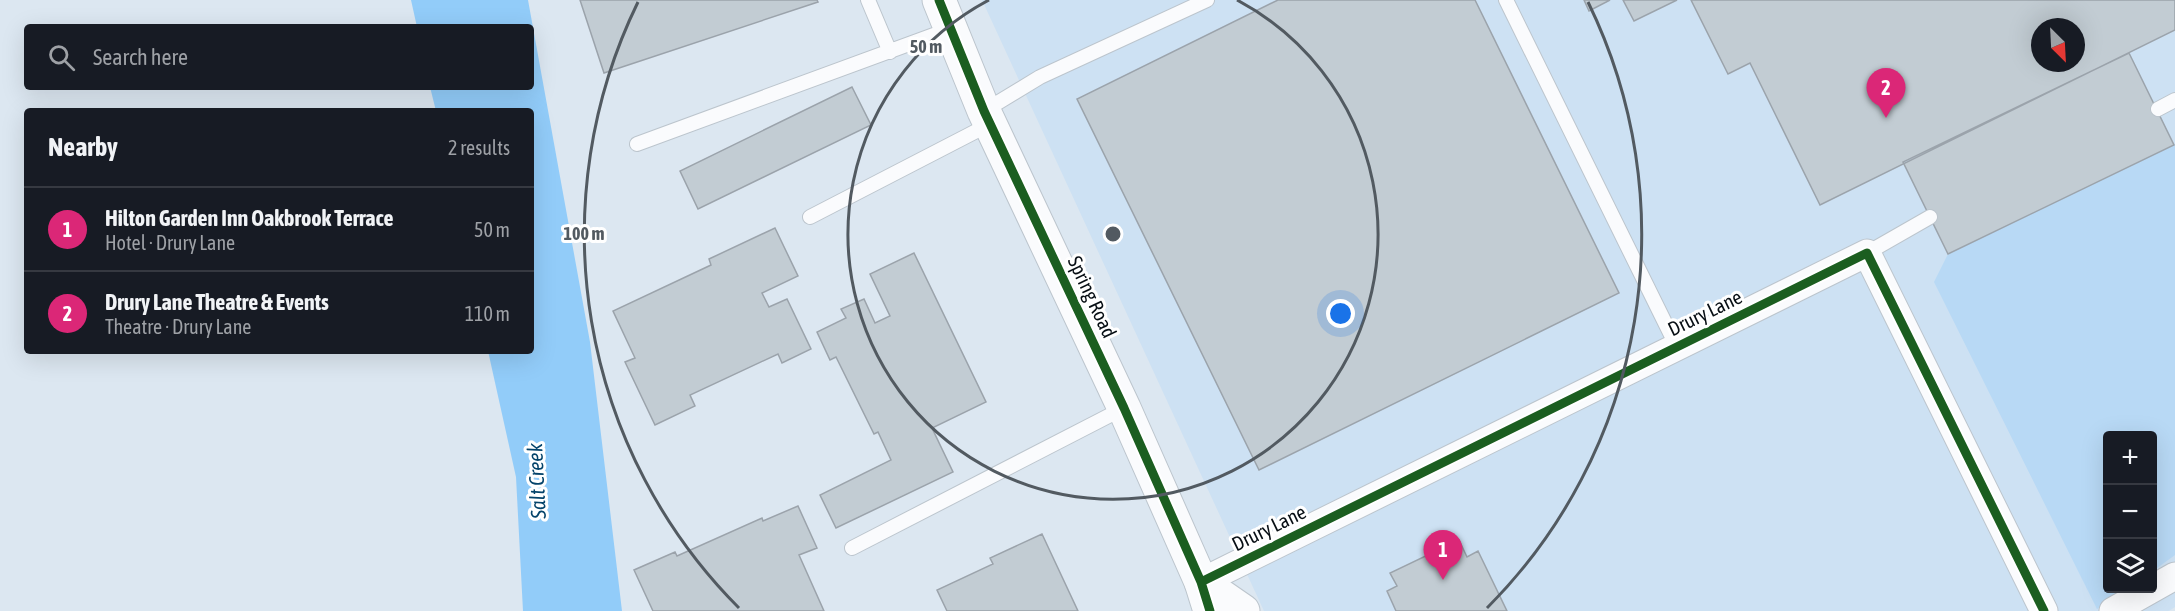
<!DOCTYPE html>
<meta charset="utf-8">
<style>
:root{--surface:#171b24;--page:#242831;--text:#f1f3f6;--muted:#9ea1a6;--line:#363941;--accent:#db2777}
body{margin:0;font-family:"Asap Condensed",sans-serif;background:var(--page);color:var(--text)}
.controls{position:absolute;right:18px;bottom:18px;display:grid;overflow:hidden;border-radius:6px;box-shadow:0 6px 24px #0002}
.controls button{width:54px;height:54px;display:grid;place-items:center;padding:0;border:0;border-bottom:2px solid var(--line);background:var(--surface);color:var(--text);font:30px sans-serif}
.compass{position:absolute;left:2031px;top:18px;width:54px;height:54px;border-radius:50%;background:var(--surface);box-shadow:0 6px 24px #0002;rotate:156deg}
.you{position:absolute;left:1341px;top:314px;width:21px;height:21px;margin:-15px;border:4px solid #fff;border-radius:50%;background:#1a73e8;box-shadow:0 0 0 9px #1a73e833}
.badge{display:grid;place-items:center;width:39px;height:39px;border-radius:50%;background:var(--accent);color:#fff;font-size:20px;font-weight:700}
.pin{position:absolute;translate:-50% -50px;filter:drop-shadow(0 2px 3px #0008)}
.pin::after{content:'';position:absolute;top:32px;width:21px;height:18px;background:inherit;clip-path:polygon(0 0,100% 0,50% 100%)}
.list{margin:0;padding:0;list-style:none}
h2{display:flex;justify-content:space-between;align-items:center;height:78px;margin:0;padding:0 24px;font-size:26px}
h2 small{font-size:20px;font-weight:400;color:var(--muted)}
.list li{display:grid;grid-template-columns:39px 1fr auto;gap:18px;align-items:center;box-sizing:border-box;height:84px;padding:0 24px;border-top:2px solid var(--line)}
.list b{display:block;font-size:22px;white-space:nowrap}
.list p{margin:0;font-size:20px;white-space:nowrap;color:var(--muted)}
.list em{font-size:20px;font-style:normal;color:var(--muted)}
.icon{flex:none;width:33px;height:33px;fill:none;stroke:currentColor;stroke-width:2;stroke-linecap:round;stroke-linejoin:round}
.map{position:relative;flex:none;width:2175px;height:611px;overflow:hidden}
.search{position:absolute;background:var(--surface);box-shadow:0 6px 24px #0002;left:24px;top:24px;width:510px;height:66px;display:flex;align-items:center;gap:15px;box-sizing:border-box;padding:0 21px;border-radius:6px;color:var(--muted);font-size:22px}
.panel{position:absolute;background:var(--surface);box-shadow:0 6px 24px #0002;left:24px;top:108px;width:510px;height:246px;border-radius:6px}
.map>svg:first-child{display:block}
.built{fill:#cde1f3;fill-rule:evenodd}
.green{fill:#b8d9f5}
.water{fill:#92ccf9}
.building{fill:#c2ccd3;stroke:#9ba3ab;stroke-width:1.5;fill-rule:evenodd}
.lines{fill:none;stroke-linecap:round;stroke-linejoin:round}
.lane-casing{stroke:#bcc5cd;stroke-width:16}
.street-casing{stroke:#bcc5cd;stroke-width:29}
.secondary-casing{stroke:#bcc5cd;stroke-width:35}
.highway-casing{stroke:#bcc5cd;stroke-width:35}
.lane{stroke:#fafbfd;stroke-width:14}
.street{stroke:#fafbfd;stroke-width:27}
.secondary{stroke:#fafbfd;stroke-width:33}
.highway{stroke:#fafbfd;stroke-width:33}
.cycleway-casing{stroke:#fff;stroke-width:13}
.cycleway{stroke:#1b5e20;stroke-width:9}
.ring{fill:none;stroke:#525a61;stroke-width:3}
.labels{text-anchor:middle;stroke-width:6;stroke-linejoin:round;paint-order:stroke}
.street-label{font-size:20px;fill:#070e14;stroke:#fff}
.water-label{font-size:21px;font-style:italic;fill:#04436a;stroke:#fff}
.centre{fill:#525a61;stroke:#fff;stroke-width:3}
.ring-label{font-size:18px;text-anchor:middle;font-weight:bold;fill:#525a61;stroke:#fff;stroke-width:6;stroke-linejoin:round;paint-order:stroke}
</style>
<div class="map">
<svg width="2175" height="611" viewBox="0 0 2175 611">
<rect width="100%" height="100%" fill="#dce7f1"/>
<path class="built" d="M982,0h1193v607l-6,4h-905zM2040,27h36v36h-36zM2108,436h44v152h-44z"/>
<path class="green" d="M2175,144v411l-22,16 -1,-135h-44v152l19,1 -30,20 -163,-327 14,-28z"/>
<path class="water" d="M411,0h117l62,342 32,269h-99l-7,-134 -28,-126h43v-240h-95l-6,-24h101v-60h-114z"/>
<path class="building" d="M580,0h237l1,2 -214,71z
M1278,0h197l144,293 -360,177 -182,-371z
M1584,0h26l-21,11z
M1623,0h54l-43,21z
M1691,0h484v30l-355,175 -70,-142 -22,11zM2040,27h36v36h-36z
M2129,53l45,92 -226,109 -45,-92z
M852,87l19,38 -173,84 -18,-38z
M775,228l23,48 -36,17 7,14 18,-8 24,50 -29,14 -4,-9 -88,41 5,11 -40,19 -30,-63 10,-4 -22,-47 98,-46 -2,-6z
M914,253l72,149 -54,26 21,44 -117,56 -16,-33 71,-35 -13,-28 -4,2 -38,-77 -6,3 -13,-28 29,-14 -5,-9 23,-10 11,24 15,-7 -20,-42z
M798,506l19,42 -18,7 25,56h-171l-19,-41 41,-18 2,4 85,-38 1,3z
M1042,534l36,77h-131l-10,-21 56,-26 -3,-6z
M1459,540l8,17 11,-6 29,60h-111l-9,-20 10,-5 -7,-13z"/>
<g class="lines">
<defs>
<path id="lane" d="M868,0l22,52
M1506,0l171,347
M2158,109l17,-9
M984,111l56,-34 167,-77
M637,144l313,-115
M810,217l180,-93
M1867,253l63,-36
M852,548l272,-140"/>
<path id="street" d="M1201,582l666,-329 177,358
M2113,611l62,-35"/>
<path id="secondary" d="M939,0l45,111 140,297 77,174 9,29"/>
<path id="highway" d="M1201,582l42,29"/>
</defs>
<use href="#lane" class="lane-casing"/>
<use href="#street" class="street-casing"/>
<use href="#secondary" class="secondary-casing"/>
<use href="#highway" class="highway-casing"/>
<use href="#lane" class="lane"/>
<use href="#street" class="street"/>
<use href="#secondary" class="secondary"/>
<use href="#highway" class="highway"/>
<defs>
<path id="cycleway" d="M939,0l45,111 140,297 77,174 9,29
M1201,582l666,-329 177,358"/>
</defs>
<use href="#cycleway" class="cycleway-casing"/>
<use href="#cycleway" class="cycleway"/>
</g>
<g class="ring">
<path d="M1237 0A265 265 0 1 1 989 0"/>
<path d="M739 608A529 529 0 0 1 638 2M1588 2A529 529 0 0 1 1487 608"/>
</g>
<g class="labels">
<g class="street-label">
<text transform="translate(1092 297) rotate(65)" y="7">Spring Road</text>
<text transform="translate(1705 313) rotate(-26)" y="7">Drury Lane</text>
<text transform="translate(1269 528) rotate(-26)" y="7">Drury Lane</text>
</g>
<g class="water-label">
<text transform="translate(537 481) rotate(-93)" y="7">Salt Creek</text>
</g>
</g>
<circle cx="1113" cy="234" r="9" class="centre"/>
<g class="ring-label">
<text x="926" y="53">50 m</text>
<text x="584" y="240">100 m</text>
</g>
</svg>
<div class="controls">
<button>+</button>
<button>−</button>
<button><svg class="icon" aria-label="layers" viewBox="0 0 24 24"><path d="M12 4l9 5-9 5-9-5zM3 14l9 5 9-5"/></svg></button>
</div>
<svg class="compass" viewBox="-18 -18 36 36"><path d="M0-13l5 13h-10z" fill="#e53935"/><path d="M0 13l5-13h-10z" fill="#9ea1a6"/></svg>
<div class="you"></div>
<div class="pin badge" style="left:1443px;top:580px">1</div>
<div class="pin badge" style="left:1886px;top:118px">2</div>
<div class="search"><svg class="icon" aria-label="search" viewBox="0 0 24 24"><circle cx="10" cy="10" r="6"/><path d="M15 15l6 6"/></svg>Search here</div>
<section class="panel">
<h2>Nearby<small>2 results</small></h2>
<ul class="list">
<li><span class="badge">1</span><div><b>Hilton Garden Inn Oakbrook Terrace</b><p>Hotel · Drury Lane</p></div><em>50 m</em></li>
<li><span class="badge">2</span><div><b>Drury Lane Theatre &amp; Events</b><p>Theatre · Drury Lane</p></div><em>110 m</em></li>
</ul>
</section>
</div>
